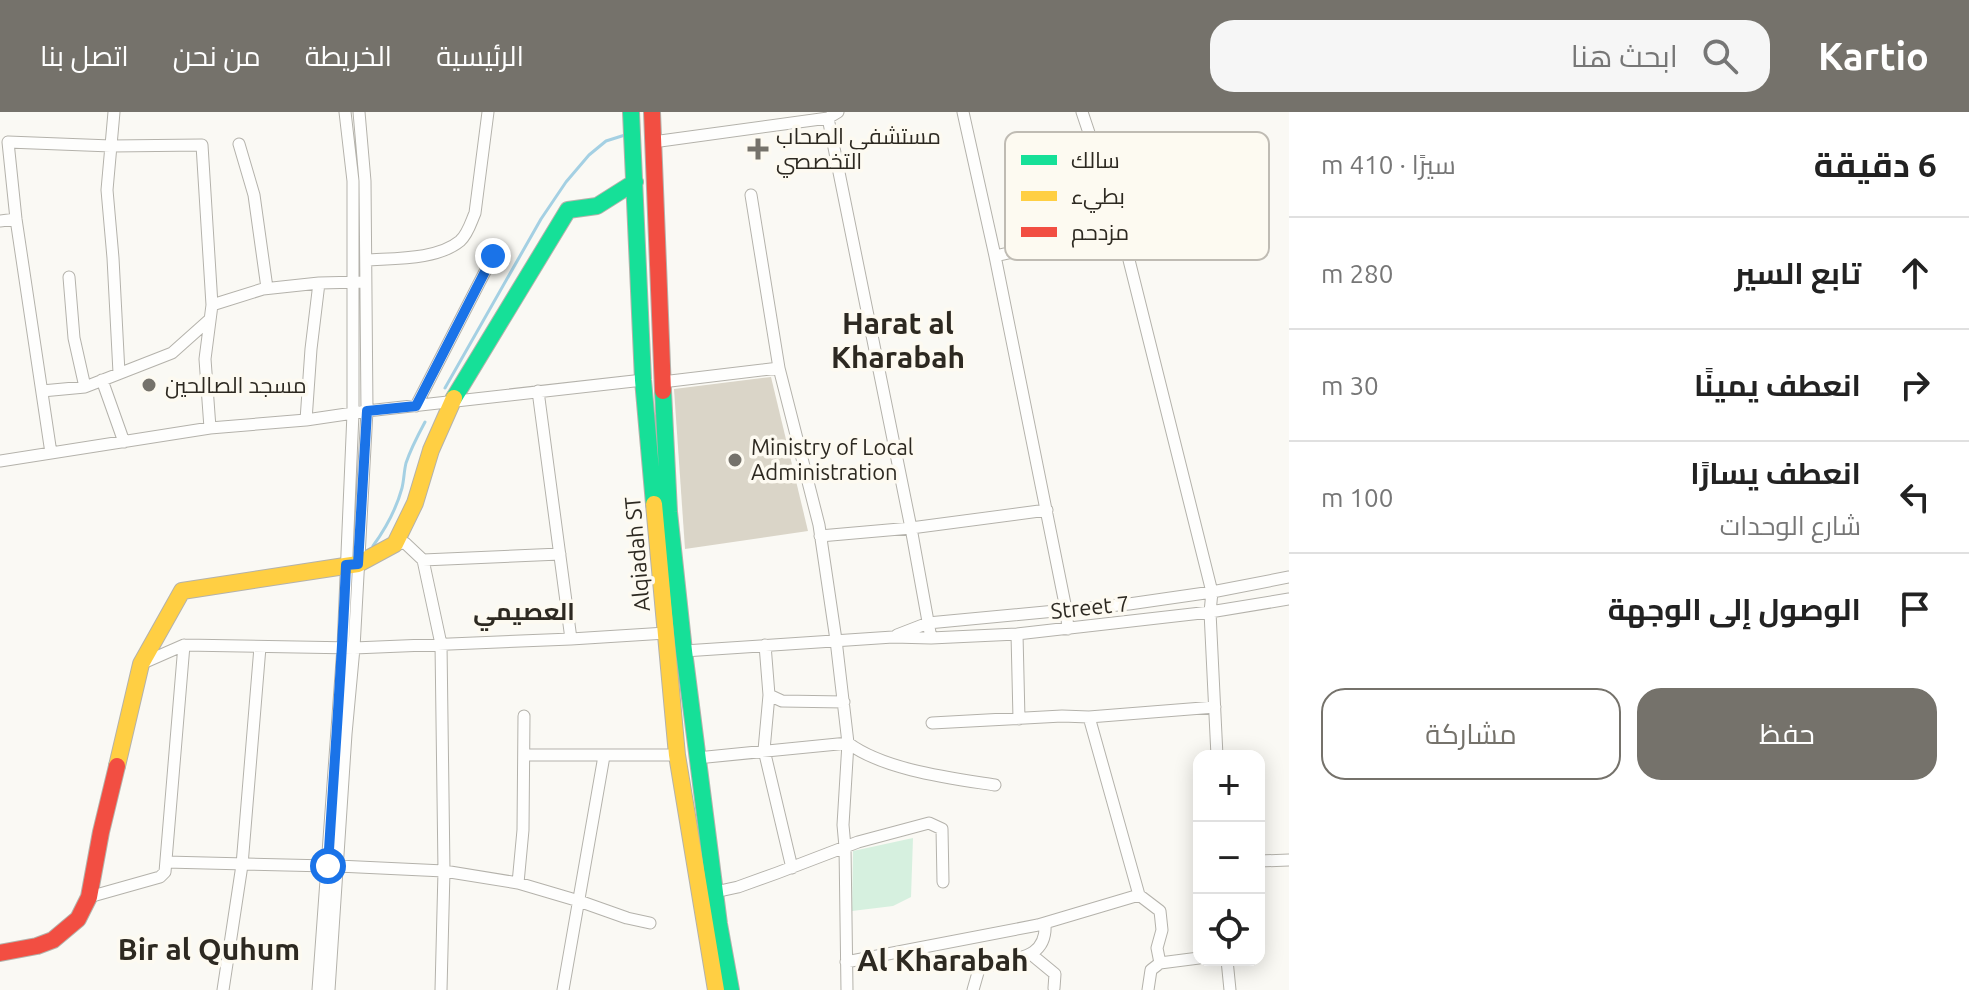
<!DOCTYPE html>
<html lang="ar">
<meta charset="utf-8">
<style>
:root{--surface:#fff;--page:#f6f6f6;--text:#222;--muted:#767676;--line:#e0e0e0;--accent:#75726b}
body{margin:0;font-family:Ubuntu,Cairo,sans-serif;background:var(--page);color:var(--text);direction:rtl}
.controls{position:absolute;right:24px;bottom:24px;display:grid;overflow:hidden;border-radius:16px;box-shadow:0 4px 20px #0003}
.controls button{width:72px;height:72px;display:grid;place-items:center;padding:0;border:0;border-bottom:2px solid var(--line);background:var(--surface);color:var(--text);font:40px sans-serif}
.stop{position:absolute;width:24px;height:24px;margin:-18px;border:6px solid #1a73e8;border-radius:50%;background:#fff}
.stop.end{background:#1a73e8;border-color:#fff;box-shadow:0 2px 8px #0008}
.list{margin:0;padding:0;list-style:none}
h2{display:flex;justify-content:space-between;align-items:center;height:104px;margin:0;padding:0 32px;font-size:34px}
h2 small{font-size:26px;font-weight:400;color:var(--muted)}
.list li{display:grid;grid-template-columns:52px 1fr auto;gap:24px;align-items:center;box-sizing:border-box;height:112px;padding:0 32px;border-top:2px solid var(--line)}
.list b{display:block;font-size:30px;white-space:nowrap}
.list p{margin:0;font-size:26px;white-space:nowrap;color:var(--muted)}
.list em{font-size:26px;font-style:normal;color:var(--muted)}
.actions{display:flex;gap:16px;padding:24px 32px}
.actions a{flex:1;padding:18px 0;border:2px solid var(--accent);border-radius:24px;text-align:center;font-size:28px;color:var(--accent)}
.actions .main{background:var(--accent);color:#fff}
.icon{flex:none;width:44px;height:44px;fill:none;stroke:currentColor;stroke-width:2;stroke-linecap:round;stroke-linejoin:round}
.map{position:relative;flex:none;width:1289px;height:878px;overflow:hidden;direction:ltr}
header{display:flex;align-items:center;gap:48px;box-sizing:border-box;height:112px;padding:0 40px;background:var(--accent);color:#fff}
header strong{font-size:38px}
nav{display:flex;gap:44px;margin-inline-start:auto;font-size:28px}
.search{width:560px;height:72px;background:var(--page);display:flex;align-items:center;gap:20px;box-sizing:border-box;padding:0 28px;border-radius:24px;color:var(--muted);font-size:30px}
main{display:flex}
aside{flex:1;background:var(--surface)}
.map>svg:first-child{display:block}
.green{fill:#d6f0df}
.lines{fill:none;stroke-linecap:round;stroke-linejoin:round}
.stream{stroke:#a4d0e3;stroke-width:3}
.building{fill:#dad5c8}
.street-casing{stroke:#b4b2ab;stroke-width:13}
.fast-casing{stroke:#b4b2ab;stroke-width:18}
.slow-casing{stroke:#b4b2ab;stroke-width:18}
.jam-casing{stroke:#b4b2ab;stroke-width:18}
.street{stroke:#fefefd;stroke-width:11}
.fast{stroke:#16e098;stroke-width:16}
.slow{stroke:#ffcf43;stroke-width:16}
.jam{stroke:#f24e42;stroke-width:16}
.route{stroke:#1a73e8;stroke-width:10}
.poi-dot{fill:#75726b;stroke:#fdfaf1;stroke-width:3}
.labels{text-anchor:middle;stroke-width:7;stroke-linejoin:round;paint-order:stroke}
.poi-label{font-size:22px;fill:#2d2921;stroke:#fdfaf1;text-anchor:start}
.street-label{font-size:22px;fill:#2d2921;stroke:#fdfaf1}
.neighbourhood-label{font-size:24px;font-weight:bold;fill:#2d2921;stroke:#fdfaf1}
.district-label{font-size:30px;font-weight:bold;fill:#2d2921;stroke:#fdfaf1}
.key{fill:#fdfaf1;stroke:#bfbbb3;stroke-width:2}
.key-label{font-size:22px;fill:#2d2921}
</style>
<header>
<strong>Kartio</strong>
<div class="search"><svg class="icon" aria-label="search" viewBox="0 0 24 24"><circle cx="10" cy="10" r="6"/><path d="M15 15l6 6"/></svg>ابحث هنا</div>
<nav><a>الرئيسية</a><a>الخريطة</a><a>من نحن</a><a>اتصل بنا</a></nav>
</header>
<main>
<aside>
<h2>6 دقيقة<small>سيرًا · 410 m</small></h2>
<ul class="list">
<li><svg class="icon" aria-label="ahead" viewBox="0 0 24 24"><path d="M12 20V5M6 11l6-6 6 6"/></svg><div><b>تابع السير</b></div><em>280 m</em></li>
<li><svg class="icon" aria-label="right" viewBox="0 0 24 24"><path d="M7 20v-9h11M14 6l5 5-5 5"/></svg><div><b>انعطف يمينًا</b></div><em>30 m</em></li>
<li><svg class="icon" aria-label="left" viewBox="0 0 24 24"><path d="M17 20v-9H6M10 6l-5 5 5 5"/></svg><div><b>انعطف يسارًا</b><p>شارع الوحدات</p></div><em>100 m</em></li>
<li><svg class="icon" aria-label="arrive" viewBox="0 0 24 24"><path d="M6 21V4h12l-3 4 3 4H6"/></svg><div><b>الوصول إلى الوجهة</b></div></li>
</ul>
<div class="actions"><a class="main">حفظ</a><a>مشاركة</a></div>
</aside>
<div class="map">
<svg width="1289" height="878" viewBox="0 0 1289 878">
<rect width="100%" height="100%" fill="#faf9f4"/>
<path class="green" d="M913,726l-2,59 -18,9 -41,5 1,-60z"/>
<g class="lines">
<path class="stream" d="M445,276l96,-169 25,-37 23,-27 17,-14 19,-6
M373,434c13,-18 23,-36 29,-58 2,-8 2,-17 4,-25 5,-15 12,-28 19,-41"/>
</g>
<path class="building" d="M771,265l37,154 -123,18 -11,-160z"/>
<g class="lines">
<defs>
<path id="street" d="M114,0l-7,78 6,68 6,115
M963,0l32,144 71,353 2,20
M1082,0l39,116 91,364 -2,20 7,144
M828,6l83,410 20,110
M653,30l175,-24 10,-6
M239,32l15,51 13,93
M0,109l16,-2
M995,144l126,-28
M366,148c28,-2 71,0 94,-19 8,-7 11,-19 15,-28l13,-101
M69,165l5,61 11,49
M212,193l51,-16 56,-6 42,-1
M779,256l40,157 17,115 12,103 -5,82 2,22 2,143
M102,268l22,62
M662,270l117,-14 -28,-173
M42,279l43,-4 87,-34 37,-33
M538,279l33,248
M416,294l77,-150
M306,308l5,-71 8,-66
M51,341l-35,-234 -8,-77 103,4 91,-1 10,160 -7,54 5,69
M0,349l210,-33 96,-8 61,-9 276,-31
M820,424l91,-8 136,-18
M395,432l10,-1 18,17 18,84 3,227 -3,119
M423,448l137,-6
M1017,522l2,85
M897,523l31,-12 201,-19 83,-12 77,-15
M765,533l4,50 13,6 62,1
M684,539l209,-14 38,1 86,-4 193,-22 79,-13
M143,551l41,-18 170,3 217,-9 95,-6
M769,583l-5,55 28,118
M1089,605l50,178 21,16 2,19 -5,18 3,15 -9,7 -3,20
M932,611l130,-7 27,1 126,-10
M525,643h152
M697,646l151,-15c36,27 102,35 147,42
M1259,749l30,-1
M166,750l162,4
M338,754l106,5 74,12 61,18 48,17 23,5
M518,771l5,-53 1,-114
M715,780l23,-5 39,-14 81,-31 71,-19 13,6 1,53
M89,785l71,-20 5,-5 19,-227
M1032,843l23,19 -1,14
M1227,848l3,30
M846,850l192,-37 101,-30
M1160,851l39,-5
M223,878l19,-125 18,-218
M318,878l25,-343 10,-234v-232l-8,-69
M329,878l17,-256 8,-86 13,-237 -2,-230 -6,-69
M563,878l41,-234
M973,878l6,-21c28,-12 69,-5 66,-46"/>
<path id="fast" d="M631,0l12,268 11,124
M663,279l6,121 15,139 35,273 12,66
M454,286l114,-188 29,-4 38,-24"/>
<path id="slow" d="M654,392l23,251 39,235
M117,654l24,-102 41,-73 176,-27 37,-20 20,-41 16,-53 23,-52"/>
<path id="jam" d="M652,0l11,279
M0,841l37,-7 16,-6 25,-21 11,-22 12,-65 16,-66"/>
</defs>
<use href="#street" class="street-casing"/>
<use href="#fast" class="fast-casing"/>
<use href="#slow" class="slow-casing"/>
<use href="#jam" class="jam-casing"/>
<use href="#street" class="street"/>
<use href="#fast" class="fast"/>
<use href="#slow" class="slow"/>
<use href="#jam" class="jam"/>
</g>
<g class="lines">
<path class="route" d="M328,754c6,-100 14,-200 18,-301l12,-1 9,-153 49,-5 77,-150"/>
</g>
<g class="poi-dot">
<path d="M754 25h8v8h8v8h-8v8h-8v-8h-8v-8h8z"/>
<circle cx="149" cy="273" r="8"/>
<circle cx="735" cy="348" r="8"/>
</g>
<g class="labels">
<g class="poi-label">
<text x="776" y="32">مستشفى الصحاب<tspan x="776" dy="25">التخصصي</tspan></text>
<text x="165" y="281">مسجد الصالحين</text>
<text x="751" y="343">Ministry of Local<tspan x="751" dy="25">Administration</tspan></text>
</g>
<g class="street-label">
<text transform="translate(637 442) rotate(-95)" y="8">Alqiadah ST</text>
<text transform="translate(1090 495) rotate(-6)" y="8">Street 7</text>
</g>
<g class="neighbourhood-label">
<text x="524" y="508">العصيمي</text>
</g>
<g class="district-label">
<text x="898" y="222">Harat al<tspan x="898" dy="34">Kharabah</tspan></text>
<text x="209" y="848">Bir al Quhum</text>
<text x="943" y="859">Al Kharabah</text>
</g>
</g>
<rect x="1005" y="20" width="264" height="128" rx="12" class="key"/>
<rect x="1021" y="43" width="36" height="10" fill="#16e098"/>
<rect x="1021" y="79" width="36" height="10" fill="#ffcf43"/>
<rect x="1021" y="115" width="36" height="10" fill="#f24e42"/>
<g class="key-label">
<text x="1071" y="56">سالك</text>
<text x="1071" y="92">بطيء</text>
<text x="1071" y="128">مزدحم</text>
</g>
</svg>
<div class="controls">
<button>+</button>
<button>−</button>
<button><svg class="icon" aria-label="locate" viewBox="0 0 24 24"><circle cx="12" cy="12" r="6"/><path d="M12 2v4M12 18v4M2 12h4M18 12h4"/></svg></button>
</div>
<div class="stop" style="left:328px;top:754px"></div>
<div class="stop end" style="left:493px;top:144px"></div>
</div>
</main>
